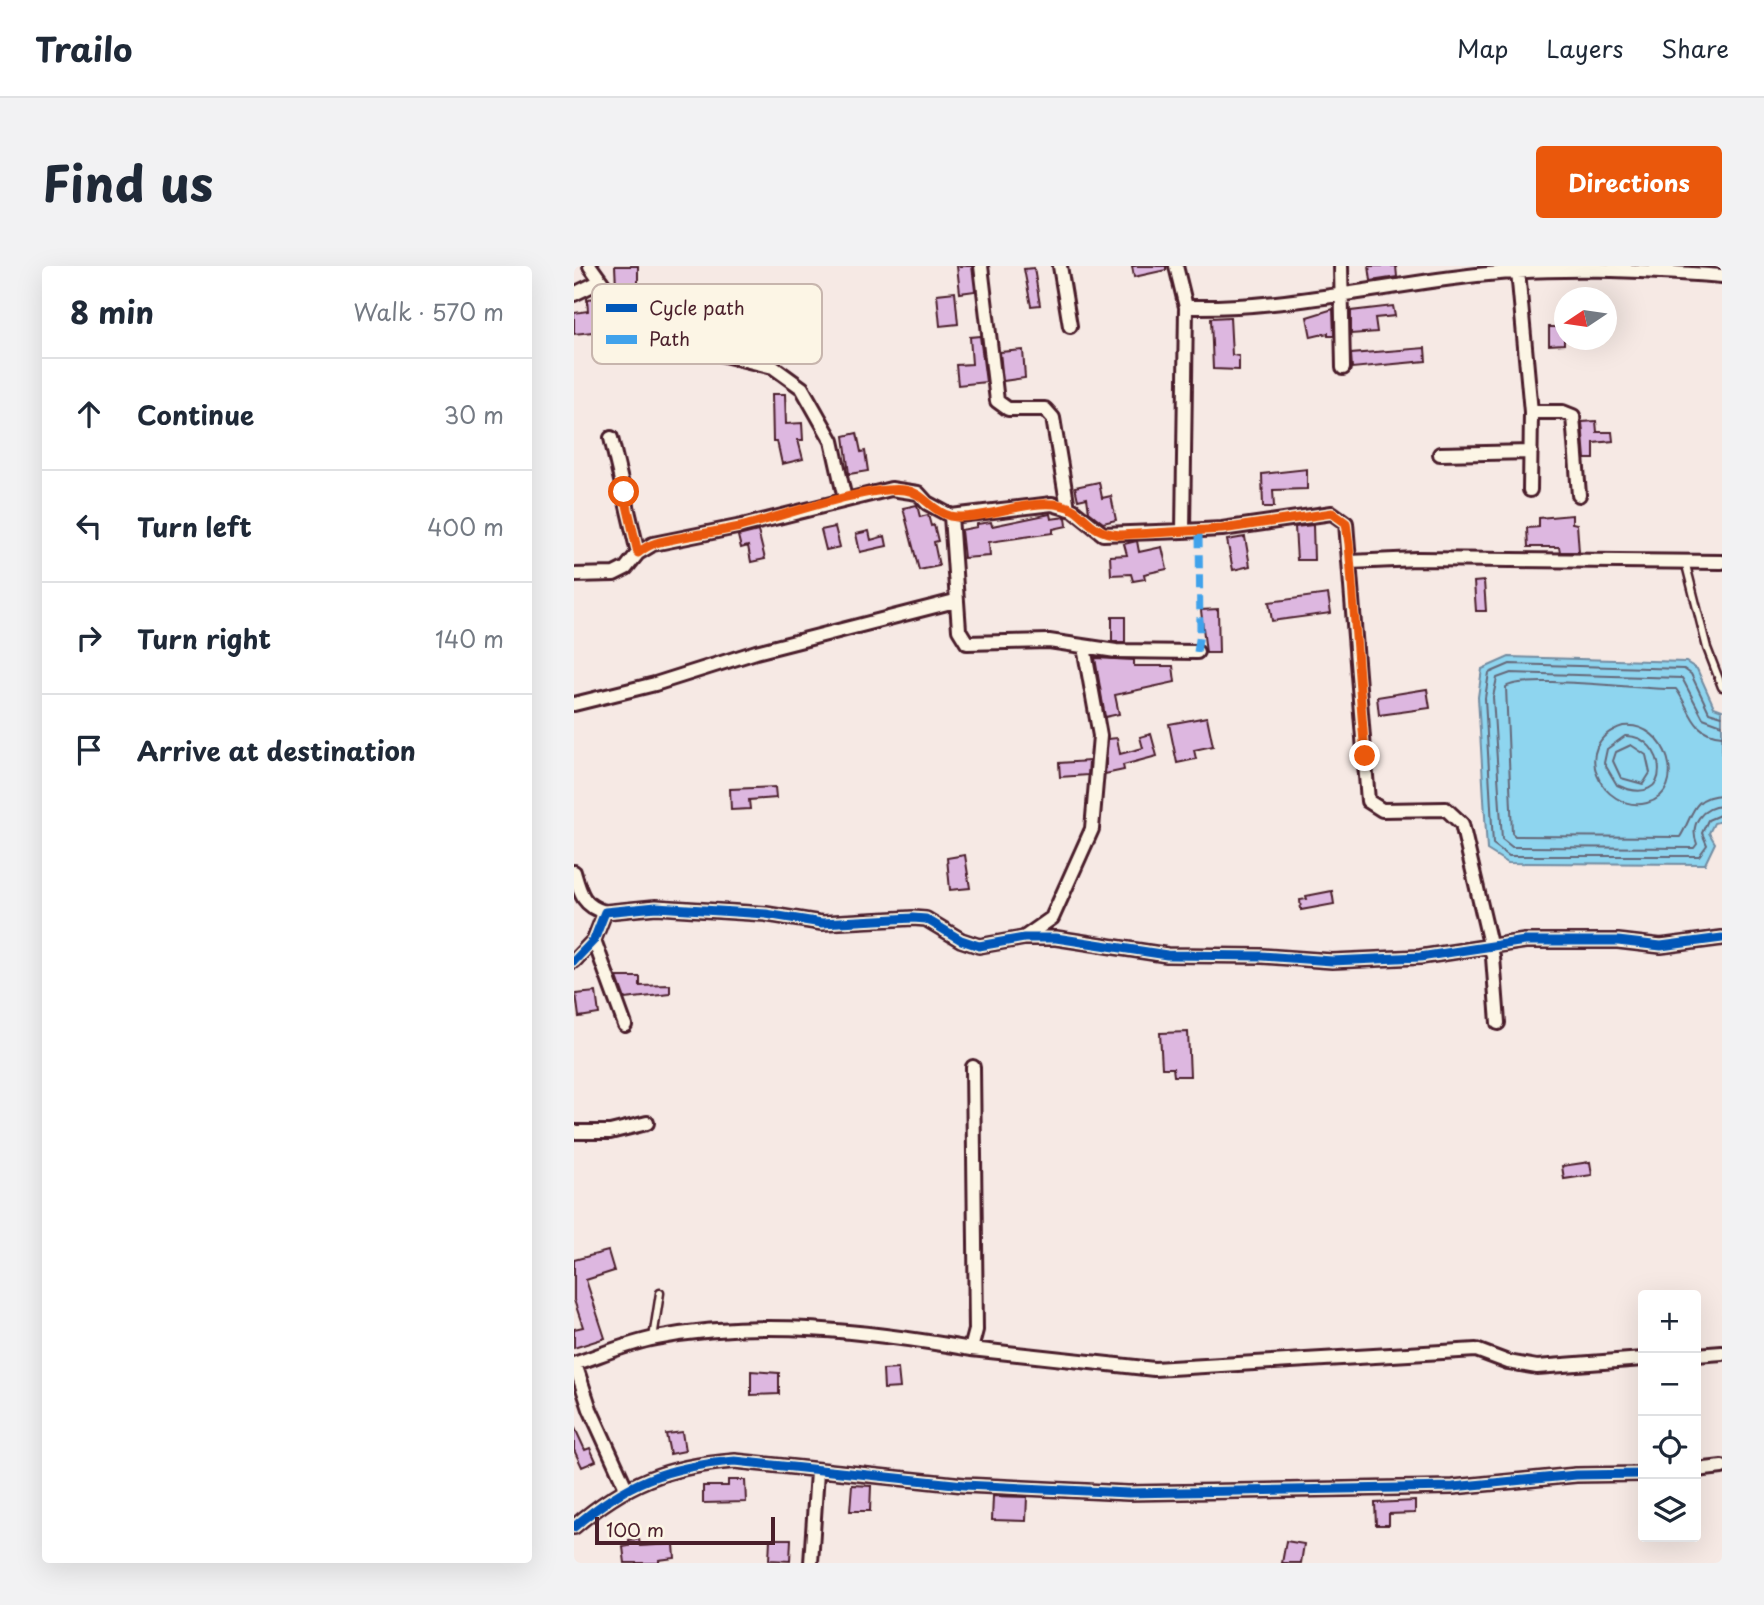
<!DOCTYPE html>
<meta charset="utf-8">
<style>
:root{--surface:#fff;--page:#f2f2f3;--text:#1f2937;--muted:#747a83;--line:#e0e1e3;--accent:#ea580c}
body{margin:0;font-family:"Playpen Sans",sans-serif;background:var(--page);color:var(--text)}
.controls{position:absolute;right:21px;bottom:21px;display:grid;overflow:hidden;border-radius:7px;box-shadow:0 7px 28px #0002}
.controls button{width:63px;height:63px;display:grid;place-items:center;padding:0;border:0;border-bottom:2px solid var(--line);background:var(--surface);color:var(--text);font:35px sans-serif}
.compass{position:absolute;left:980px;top:21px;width:63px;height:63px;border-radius:50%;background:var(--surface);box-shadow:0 7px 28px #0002;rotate:257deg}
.scale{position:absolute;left:21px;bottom:18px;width:180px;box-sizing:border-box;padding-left:7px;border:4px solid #4a1f2b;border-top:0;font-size:19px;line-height:24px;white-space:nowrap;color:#4a1f2b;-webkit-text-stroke:5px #fcf5e5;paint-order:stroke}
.stop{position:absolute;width:21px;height:21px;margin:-16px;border:5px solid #ea580c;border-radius:50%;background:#fff}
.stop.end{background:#ea580c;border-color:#fff;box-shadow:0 2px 7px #0008}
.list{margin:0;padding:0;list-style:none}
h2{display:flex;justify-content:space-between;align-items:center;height:91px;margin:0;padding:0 28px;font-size:30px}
h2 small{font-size:23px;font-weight:400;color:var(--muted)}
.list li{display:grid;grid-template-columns:46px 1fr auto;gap:21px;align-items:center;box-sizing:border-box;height:112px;padding:0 28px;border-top:2px solid var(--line)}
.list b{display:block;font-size:26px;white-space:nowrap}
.list em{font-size:23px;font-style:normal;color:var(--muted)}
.icon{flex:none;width:38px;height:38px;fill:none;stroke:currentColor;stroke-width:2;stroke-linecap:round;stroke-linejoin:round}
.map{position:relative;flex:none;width:1148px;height:1297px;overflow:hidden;border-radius:7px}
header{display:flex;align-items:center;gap:42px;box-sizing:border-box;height:98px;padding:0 35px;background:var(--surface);border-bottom:2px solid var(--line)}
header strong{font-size:33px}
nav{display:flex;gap:38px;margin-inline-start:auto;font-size:24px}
.intro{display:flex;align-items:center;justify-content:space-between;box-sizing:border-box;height:168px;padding:0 42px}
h1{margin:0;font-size:49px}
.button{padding:18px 32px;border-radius:7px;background:var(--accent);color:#fff;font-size:24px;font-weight:700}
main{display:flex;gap:42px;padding:0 42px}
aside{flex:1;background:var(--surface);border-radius:7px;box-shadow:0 7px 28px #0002}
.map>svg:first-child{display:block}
.water{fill:#8ed5ef;stroke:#738ca1;stroke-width:2}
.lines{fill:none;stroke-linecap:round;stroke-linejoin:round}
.shore{stroke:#656879;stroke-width:2}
.building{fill:#ddb7e0;stroke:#4a1f2b;stroke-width:2}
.lane-casing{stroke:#4a1f2b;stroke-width:11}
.street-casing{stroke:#4a1f2b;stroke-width:18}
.lane{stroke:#fcf5e5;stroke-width:6}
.street{stroke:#fcf5e5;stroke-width:12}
.quiet{stroke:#40a2eb;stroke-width:7;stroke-dasharray:14 7;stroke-linecap:butt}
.cycleway-casing{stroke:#fcf5e5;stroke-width:13}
.cycleway{stroke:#0057b8;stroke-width:9}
.route{stroke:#ea580c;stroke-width:9}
.key{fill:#fcf5e5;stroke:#c7b5ad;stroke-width:2}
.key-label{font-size:19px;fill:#4a1f2b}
</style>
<header>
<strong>Trailo</strong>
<nav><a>Map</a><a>Layers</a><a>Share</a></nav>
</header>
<div class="intro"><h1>Find us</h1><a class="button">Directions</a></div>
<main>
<aside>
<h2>8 min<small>Walk · 570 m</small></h2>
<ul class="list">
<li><svg class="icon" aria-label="ahead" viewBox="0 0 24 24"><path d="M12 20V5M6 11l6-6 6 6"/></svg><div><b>Continue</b></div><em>30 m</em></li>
<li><svg class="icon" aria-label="left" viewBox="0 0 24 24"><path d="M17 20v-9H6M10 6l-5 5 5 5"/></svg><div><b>Turn left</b></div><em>400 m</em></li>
<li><svg class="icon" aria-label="right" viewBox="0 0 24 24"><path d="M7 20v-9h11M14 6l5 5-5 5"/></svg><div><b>Turn right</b></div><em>140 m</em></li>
<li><svg class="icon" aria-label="arrive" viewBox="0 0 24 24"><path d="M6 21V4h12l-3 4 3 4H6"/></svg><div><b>Arrive at destination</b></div></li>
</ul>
</aside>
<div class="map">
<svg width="1148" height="1297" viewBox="0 0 1148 1297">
<rect width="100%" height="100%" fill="#f6e9e4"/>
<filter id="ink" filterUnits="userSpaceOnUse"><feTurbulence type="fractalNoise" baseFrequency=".0143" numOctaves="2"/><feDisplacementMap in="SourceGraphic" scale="14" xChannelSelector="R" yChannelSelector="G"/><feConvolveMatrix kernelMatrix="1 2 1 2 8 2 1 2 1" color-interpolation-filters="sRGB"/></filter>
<g filter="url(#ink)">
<path class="water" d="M935,391l177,5 11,7 17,38 8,3v111l-8,2 -5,10 6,10 -10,21 -197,-1 -21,-13 -9,-153 4,-28z"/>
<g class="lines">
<path class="shore" d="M1148,450l-13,-4 -18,-38 -7,-5 -174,-5 -21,9 -4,25 8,146 16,12h190l8,-11 -5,-12 6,-13 14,-6
M1148,459l-19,-7 -21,-40 -171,-5 -14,5 -4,19 9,142 10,8 182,1 3,-4c-8,-20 5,-37 25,-38
M1049,460c45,-5 66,66 24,77 -46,11 -79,-60 -24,-77z
M1051,470c42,-2 51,76 -8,49l-13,-22 3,-14z
M1148,470c-31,-2 -31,-27 -46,-47 -31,1 -152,-15 -170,-2l6,146 3,3 165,1c13,-20 11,-41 42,-42
M1057,479l15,10 4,18 -7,11 -22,-6 -8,-17 3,-9z"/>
</g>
<path class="building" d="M41,0h23v30l-22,-10z
M383,0h15l3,25 -15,2z
M558,0h34v4l-32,7z
M795,0h27l1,11 -26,4z
M460,2l6,37 -9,1 -7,-37z
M381,26l3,32 -18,2 -3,-32z
M24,32l4,33 -28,3v-21l14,-2 -1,-12z
M819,40l2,10 -20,2 2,14 -26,2v-23z
M759,43l1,27h-6v-3l-17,4 -4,-20z
M656,51l2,38 7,1v14l-26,-1 -2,-51z
M975,61h15v17l-15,1z
M406,70l6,46 -28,3 -2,-20 16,-1 -2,-27z
M851,82l1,13 -74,7 -1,-14z
M449,84l2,28 -22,3 -3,-29z
M198,128h13l1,30 16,-1 1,17h-5l5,19 -21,5 -5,-23h-4z
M1022,155l1,11h15l1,9 -19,2v16h-9l-3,-37z
M283,167l4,19 4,-1 3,20 -19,3 -5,-38z
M733,203v20l-34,1 1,17h-11l-1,-33z
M525,216l3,16 9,-2 5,24 -13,3 -14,-11 -2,-14 -9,2 -3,-13z
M343,239l3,12 8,-2 3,11 3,-1 4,16 -4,1 5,24 -20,4 -16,-62z
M476,248l1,5 15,-2 1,9 -14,3v4l-64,9 1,14 -26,2 -3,-28 16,-3v-3l14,-2 1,4z
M998,249v8l5,1 2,28h-19l-1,-5h-31l-1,-19 12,-1v-9z
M739,259l1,35h-17l-2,-33z
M261,261l5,20 -14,3 -5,-20z
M184,265l7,28 -14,3 -3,-16 -7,2 -3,-12z
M295,265l2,9 14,-4 2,10 -27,6 -4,-18z
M671,271l5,29 -17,4 -6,-30z
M563,275l2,11 23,-5 5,22 -23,5 1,5 -12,2 -2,-7 -20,1 -1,-19 17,-1 -3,-11z
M910,315l2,30h-10l-2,-29z
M754,328l3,19 -59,8 -3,-19z
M644,343l1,44h-13l-5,-43z
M538,351h13v25h-13z
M521,392l39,2v6h39l2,16 -60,13 4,19 -14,3z
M853,423l3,19 -51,7 -2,-18z
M633,451l6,29 -19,4 2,9 -19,4 -8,-39z
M577,468l6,22 -34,9 1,5 -19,4 3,-35 9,-1 3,16 23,-6 -3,-11z
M515,495l-1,14 -28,2 -1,-14z
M201,521l1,11 -27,2 1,9 -19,1 -1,-21z
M391,589l5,33 -20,2 -3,-32z
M758,625l2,13 -33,6 -1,-10 7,-1 -1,-3z
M43,711h23v9l30,-1v9l-45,5z
M22,726l3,22 -20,3 -3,-23z
M614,766l2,44h-16l-1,-8h-11l-2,-35z
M1016,896l2,13 -28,4 -2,-13z
M34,985l6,20 -28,9 19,58 -31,10v-19l9,-2 -9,-27v-40z
M324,1103l2,19 -16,1 -1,-19z
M177,1105l28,2v21l-28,1z
M0,1160l11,24 5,-2 6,13 -14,6 -8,-17z
M108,1166l3,19 -15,3 -4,-20z
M154,1214h17l1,22 -43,1v-17h25z
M278,1219l19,1 -1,25h-20z
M419,1230l34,1 -1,24 -34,-1z
M841,1235v12l-26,1v11h-13l-1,-22z
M65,1273l1,7 34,-2 1,14 -16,2v3h-34l-2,-16 6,-1v-6z
M196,1273h21l-1,22 -21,-1z
M712,1275l18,3 -3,19h-19z"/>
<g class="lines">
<defs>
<path id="lane" d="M1111,295l22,87 15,39
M79,1072l7,-45"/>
<path id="street" d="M16,0l18,25 15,9 43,15 40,33 14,6 53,13 29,21 30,53 13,58
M407,0l16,135 11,8h37l8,9 15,90
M486,0l10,60
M602,0l10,41 -3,224 39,-2 110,-16 14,10 22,278 14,9 64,-1 16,15 31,133 5,66
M767,0l2,102
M944,5l13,141h32l10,4 6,79
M0,28l27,-13
M612,41c99,2 194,-21 291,-32 81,-9 164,-5 245,1
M37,172l27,115
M866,188l91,-2
M956,224l1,-78
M377,250l8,114 8,13 82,-2 67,10 81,1
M776,296l67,-3 305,3
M0,309l40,-1 12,-6 12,-15 15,-9 89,-18 149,-37 27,4 9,10 24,13 101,-12 21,6 30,24 80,-3
M0,438l81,-20 101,-32 199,-51
M0,606c6,21 9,34 31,40
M451,671l27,-19 40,-89 8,-93 -16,-89
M20,674l31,85
M0,695l20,-21 11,-28 51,-5 110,7 56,9 91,-5 13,1 35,21 18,6 45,-8h32l111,17 95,1 70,5 88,-4 105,-16h93l43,5 61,-8
M0,866h36l37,-9
M397,1083l183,20 322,-19 32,12 29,5 106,-8
M1122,1089l26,-2
M0,1098c27,-9 54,-21 82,-26 103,-20 212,-7 315,11l5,-19 -3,-263
M1,1098l15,45 36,79
M1122,1204l26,-3
M0,1261c51,-44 93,-61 161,-66l229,24 164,8 325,-6 123,-12 67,-1
M237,1297l6,-91"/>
</defs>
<use href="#lane" class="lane-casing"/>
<use href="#street" class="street-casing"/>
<use href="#lane" class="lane"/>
<use href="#street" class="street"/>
<path class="quiet" d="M623,386l3,-19 -1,-102"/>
<defs>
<path id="cycleway" d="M0,695l20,-21 11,-28 51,-5 110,7 56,9 91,-5 13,1 35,21 18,6 45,-8h32l111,17 95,1 70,5 88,-4 105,-16h93l43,5 61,-8
M0,1261c51,-44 93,-61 161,-66l229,24 164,8 325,-6 123,-12 67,-1"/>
</defs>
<use href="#cycleway" class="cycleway-casing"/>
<use href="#cycleway" class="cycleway"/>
</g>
</g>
<g class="lines" filter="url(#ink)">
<path class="route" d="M50,226l14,61c5,-4 11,-8 18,-10 27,-7 56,-10 84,-16 40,-10 128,-42 165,-37 18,2 27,22 45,26 31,6 76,-18 111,-11 26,5 23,27 59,30l102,-6 110,-16 14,10 3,21 16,212"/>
</g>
<rect x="18" y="18" width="230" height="80" rx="10" class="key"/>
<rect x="32" y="38" width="31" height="8" fill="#0057b8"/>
<rect x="32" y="69" width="31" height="9" fill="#40a2eb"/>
<g class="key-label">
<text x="75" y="49">Cycle path</text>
<text x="75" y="80">Path</text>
</g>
</svg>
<div class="controls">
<button>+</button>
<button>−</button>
<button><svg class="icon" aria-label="locate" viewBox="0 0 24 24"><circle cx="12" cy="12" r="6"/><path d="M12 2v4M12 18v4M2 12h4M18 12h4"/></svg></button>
<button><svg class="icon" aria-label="layers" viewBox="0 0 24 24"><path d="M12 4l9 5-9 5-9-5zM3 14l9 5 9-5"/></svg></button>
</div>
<svg class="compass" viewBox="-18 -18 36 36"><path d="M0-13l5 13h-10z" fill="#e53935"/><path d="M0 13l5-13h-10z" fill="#747a83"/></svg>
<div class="scale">100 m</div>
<div class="stop" style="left:50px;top:226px"></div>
<div class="stop end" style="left:791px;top:490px"></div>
</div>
</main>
